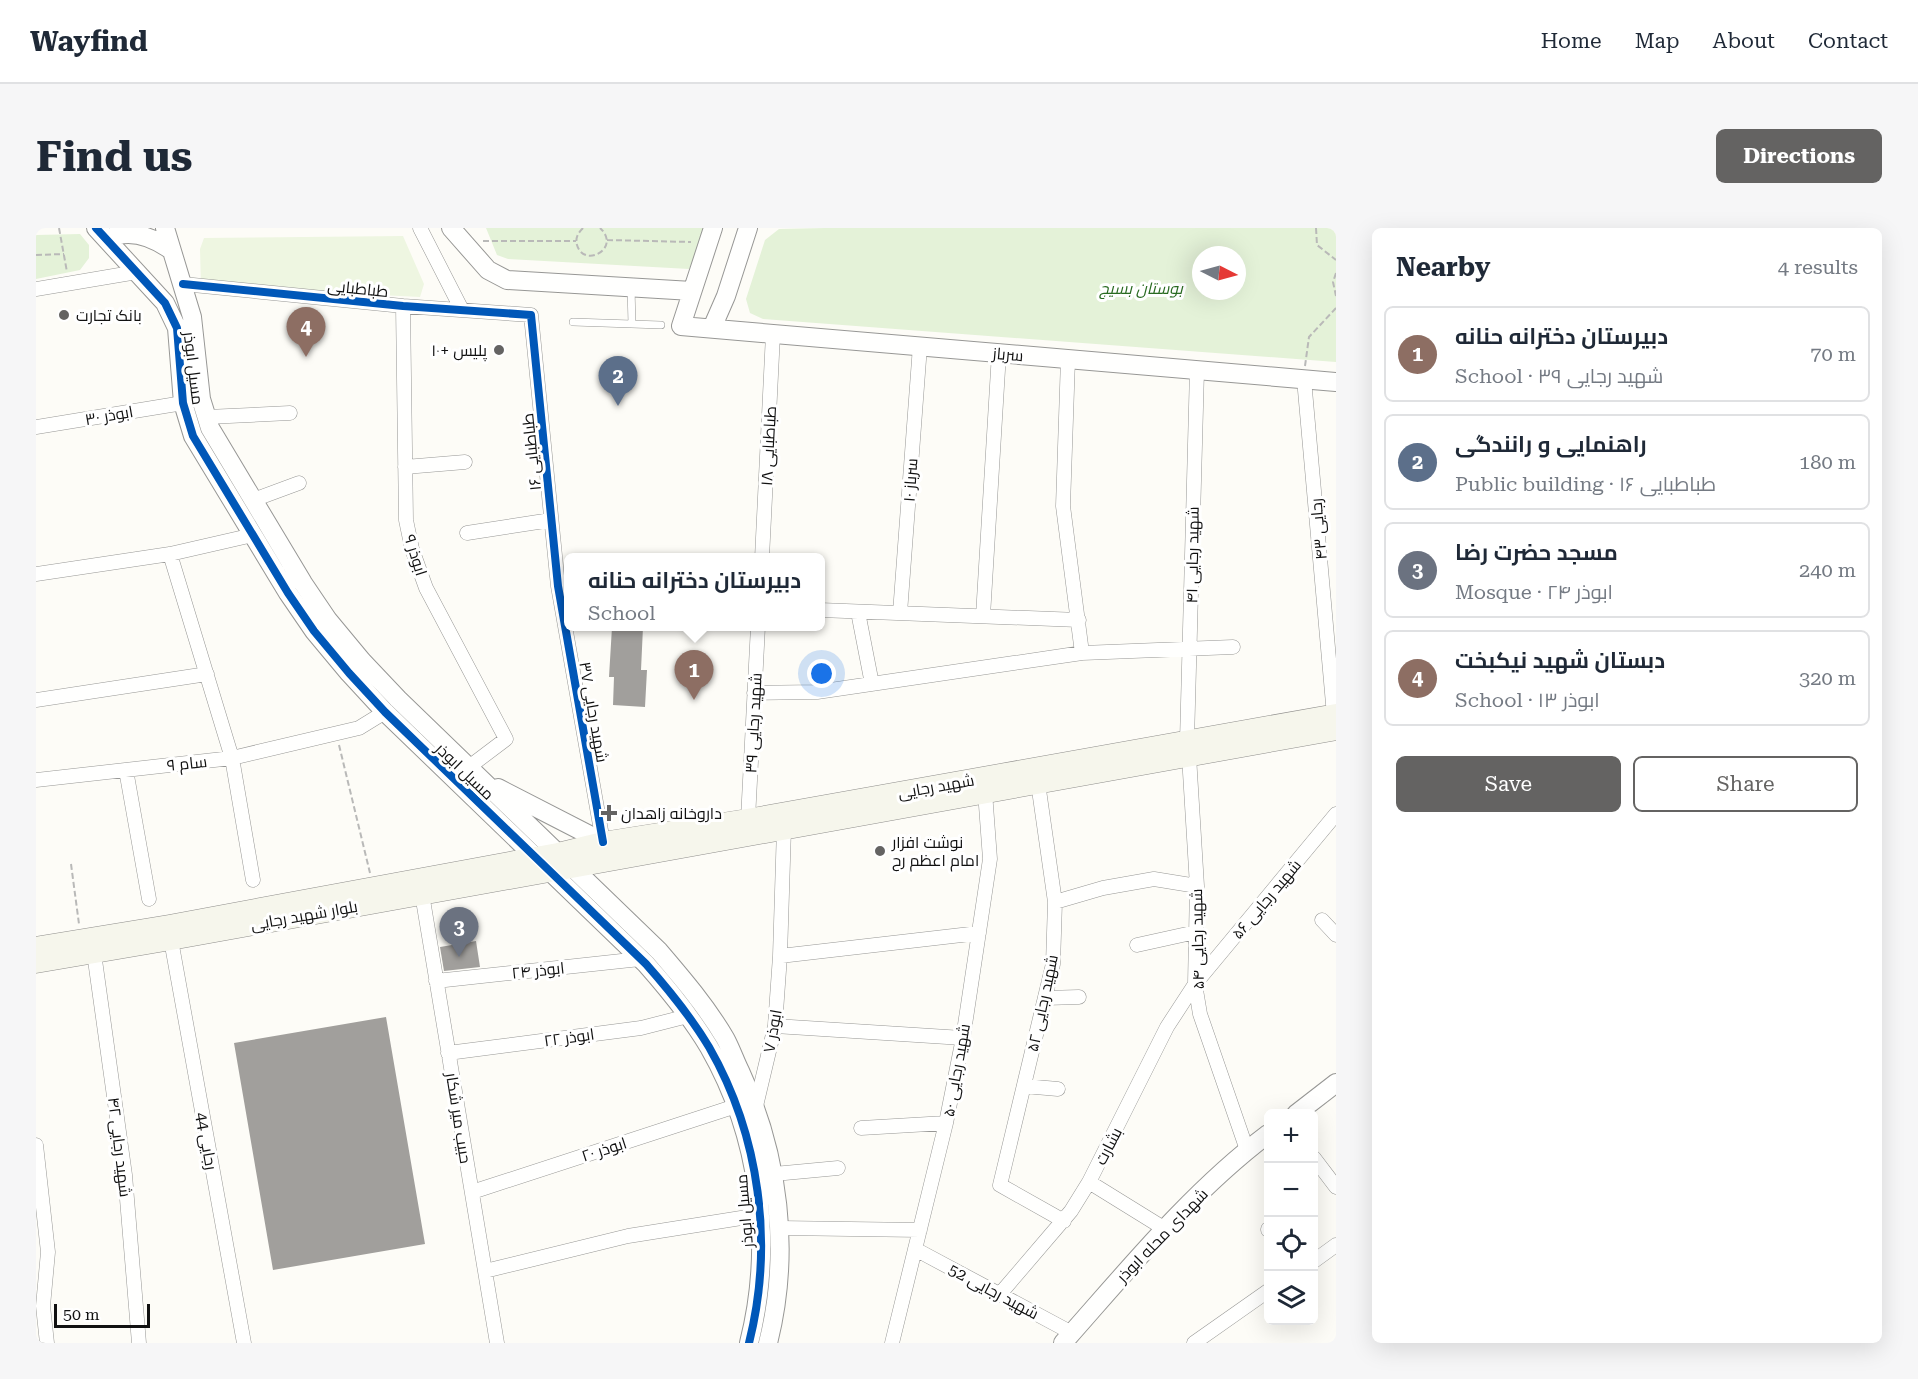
<!DOCTYPE html>
<meta charset="utf-8">
<style>
:root{--surface:#fff;--page:#f6f6f7;--text:#1f2937;--muted:#747a83;--line:#e0e1e3;--accent:#646362}
body{margin:0;font-family:"Roboto Serif",Cairo,serif;background:var(--page);color:var(--text)}
.controls{position:absolute;right:18px;bottom:18px;display:grid;overflow:hidden;border-radius:9px;box-shadow:0 6px 24px #0002}
.controls button{width:54px;height:54px;display:grid;place-items:center;padding:0;border:0;border-bottom:2px solid var(--line);background:var(--surface);color:var(--text);font:30px sans-serif}
.compass{position:absolute;left:1156px;top:18px;width:54px;height:54px;border-radius:50%;background:var(--surface);box-shadow:0 6px 24px #0002;rotate:96deg}
.scale{position:absolute;left:18px;bottom:15px;width:96px;box-sizing:border-box;padding-left:6px;border:3px solid #111;border-top:0;font-size:16px;line-height:21px;white-space:nowrap;color:#111;-webkit-text-stroke:4px #fff;paint-order:stroke}
.you{position:absolute;left:786px;top:446px;width:21px;height:21px;margin:-15px;border:4px solid #fff;border-radius:50%;background:#1a73e8;box-shadow:0 0 0 9px #1a73e833}
.badge{display:grid;place-items:center;width:39px;height:39px;border-radius:50%;background:var(--accent);color:#fff;font-size:20px;font-weight:700}
.pin{position:absolute;translate:-50% -50px;filter:drop-shadow(0 2px 3px #0008)}
.pin::after{content:'';position:absolute;top:32px;width:21px;height:18px;background:inherit;clip-path:polygon(0 0,100% 0,50% 100%)}
.popup{position:absolute;left:528px;top:325px;width:261px;height:78px;box-sizing:border-box;display:grid;place-content:center;border-radius:9px;background:var(--surface);filter:drop-shadow(0 2px 4px #0005);font-size:20px;white-space:nowrap;color:var(--muted)}
.popup b{font-size:22px;color:var(--text)}
.popup::after{content:'';position:absolute;left:50%;top:100%;margin-left:-12px;border:12px solid transparent;border-top-color:var(--surface)}
.list{margin:0;padding:0;list-style:none}
h2{display:flex;justify-content:space-between;align-items:center;height:78px;margin:0;padding:0 24px;font-size:26px}
h2 small{font-size:20px;font-weight:400;color:var(--muted)}
.list li{display:grid;grid-template-columns:39px 1fr auto;gap:18px;align-items:center;box-sizing:border-box;height:96px;margin:0 12px 12px;padding:0 12px;border:2px solid var(--line);border-radius:9px}
.list b{display:block;font-size:22px;white-space:nowrap}
.list p{margin:0;font-size:20px;white-space:nowrap;color:var(--muted)}
.list em{font-size:20px;font-style:normal;color:var(--muted)}
.actions{display:flex;gap:12px;padding:18px 24px}
.actions a{flex:1;padding:14px 0;border:2px solid var(--accent);border-radius:9px;text-align:center;font-size:21px;color:var(--accent)}
.actions .main{background:var(--accent);color:#fff}
.icon{flex:none;width:33px;height:33px;fill:none;stroke:currentColor;stroke-width:2;stroke-linecap:round;stroke-linejoin:round}
.map{position:relative;flex:none;width:1300px;height:1115px;overflow:hidden;border-radius:9px}
header{display:flex;align-items:center;gap:36px;box-sizing:border-box;height:84px;padding:0 30px;background:var(--surface);border-bottom:2px solid var(--line)}
header strong{font-size:28px}
nav{display:flex;gap:33px;margin-inline-start:auto;font-size:21px}
.intro{display:flex;align-items:center;justify-content:space-between;box-sizing:border-box;height:144px;padding:0 36px}
h1{margin:0;font-size:42px}
.button{padding:15px 27px;border-radius:9px;background:var(--accent);color:#fff;font-size:21px;font-weight:700}
main{display:flex;gap:36px;padding:0 36px}
aside{flex:1;background:var(--surface);border-radius:9px;box-shadow:0 6px 24px #0002}
.map>svg:first-child{display:block}
.green{fill:#e4f2d8;fill-rule:evenodd}
.pitch{fill:#eef6e1}
.lines{fill:none;stroke-linecap:round;stroke-linejoin:round}
.canal{stroke:#cee4f6;stroke-width:14}
.building{fill:#a19f9c}
.service-casing{stroke:#979795;stroke-width:8}
.minor-casing{stroke:#979795;stroke-width:15}
.tertiary-casing{stroke:#979795;stroke-width:20}
.secondary-casing{stroke:#8e8d8b;stroke-width:21}
.path{stroke:#b9b9b8;stroke-width:2;stroke-dasharray:6 3;stroke-linecap:butt}
.service{stroke:#fffffe;stroke-width:7}
.minor{stroke:#fffffe;stroke-width:14}
.tertiary{stroke:#fffffe;stroke-width:18}
.secondary{stroke:#f6f6ec;stroke-width:20}
.cycleway-casing{stroke:#fff;stroke-width:11}
.cycleway{stroke:#0057b8;stroke-width:8}
.poi-dot{fill:#646362;stroke:#fff;stroke-width:2}
.labels{text-anchor:middle;stroke-width:6;stroke-linejoin:round;paint-order:stroke}
.street-label{font-size:16px;fill:#111;stroke:#fff}
.park-label{font-size:16px;font-style:italic;fill:#286a20;stroke:#fff}
.poi-label{font-size:16px;fill:#111;stroke:#fff;text-anchor:start}
</style>
<header>
<strong>Wayfind</strong>
<nav><a>Home</a><a>Map</a><a>About</a><a>Contact</a></nav>
</header>
<div class="intro"><h1>Find us</h1><a class="button">Directions</a></div>
<main>
<div class="map">
<svg width="1300" height="1115" viewBox="0 0 1300 1115">
<rect width="100%" height="100%" fill="#fdfcf7"/>
<path class="green" d="M450,0h220l-17,41 -181,-10 -11,-4z
M789,0h511v134l-573,-43 -13,-6 -4,-14 19,-59 14,-11zM1165,27h36v36h-36z
M44,6l9,11v13l-9,12 -44,9v-44z"/>
<path class="pitch" d="M367,8l21,48 -4,13 -219,-11 -1,-37 4,-11z"/>
<g class="lines">
<path class="canal" d="M369,489l66,65
M522,638l50,49
M626,741c22,25 42,50 56,80
M721,1115c11,-37 15,-78 13,-116 0,-11 -3,-22 -4,-33"/>
</g>
<path class="building" d="M576,399h31l-2,43h6l-2,37 -32,-2 1,-28h-5z
M440,713l4,26 -36,4 -4,-24z
M350,789l39,227 -152,26 -39,-227z"/>
<g class="lines">
<defs>
<path id="service" d="M595,60l1,36
M537,94l88,3"/>
<path id="minor" d="M384,0l42,82
M147,56l220,22 128,9 27,271 45,256
M0,61l101,-17
M367,78l3,214 6,29 14,39 80,151 -37,28
M1032,131l-5,147 19,147
M1268,151l30,336
M171,189l83,-4
M0,199l147,-24
M369,239l60,-5
M217,272l46,-17
M431,305l84,-13
M134,326l62,204 21,122
M726,330l11,-224
M0,346l134,-20 83,-19
M784,382l259,10
M822,384l14,72
M864,385l20,-267
M947,388l16,-263
M718,465l63,-1 265,-39 151,-6
M0,472l171,-26
M1151,513l10,-371
M1153,528l8,130 -2,98 5,30 47,136
M90,542l23,129
M0,552l196,-22 127,-30 26,-16
M1002,555l17,119 -2,62 -53,221 64,36
M712,591l10,-193
M386,666l75,449
M1019,674l48,-14 51,-9 43,7
M1286,692l14,15
M135,712l73,403
M1101,717l59,-13
M58,725l31,222 14,168
M744,728l199,-23
M400,753l204,-22
M1009,770l34,-1
M739,798l188,12
M412,825l193,-25 47,-12
M988,858l34,3
M720,878l19,-80 5,-70 4,-128
M825,900l85,-5
M0,917l12,107 -5,54 4,37
M1278,930l22,29
M738,946l64,-6
M1053,954l76,47
M436,964l264,-86
M744,1000l140,2
M1232,1001v1
M879,1021l157,84
M1278,1033l22,-16
M449,1043l143,-35 132,-21
M964,1066l71,-83 18,-29 78,-155 28,-43 141,-170
M856,1115l54,-220 17,-85 27,-179 -5,-67
M1158,1115l74,-52"/>
<path id="tertiary" d="M60,0l69,75 12,25 6,75 10,33 95,157 26,38 35,42 36,39 261,252c23,26 45,53 63,83 51,89 65,197 40,296
M129,0l27,89 9,82 9,29 93,155 25,37 34,41 36,38 261,252c24,28 47,55 66,87 6,11 10,23 15,33 39,85 51,181 28,272
M415,0l37,42 19,10 185,11
M677,0l-32,98 655,56
M71,11c22,-11 44,-3 64,11
M676,100l14,-32 22,-68
M462,560l105,54
M1260,886l40,-31
M1027,1115c64,-72 128,-151 205,-209"/>
<path id="secondary" d="M0,719l133,-22 389,-72 45,-11 145,-23 588,-105
M0,735l135,-23 1165,-210"/>
</defs>
<use href="#service" class="service-casing"/>
<use href="#minor" class="minor-casing"/>
<use href="#tertiary" class="tertiary-casing"/>
<use href="#secondary" class="secondary-casing"/>
<path class="path" d="M23,0l8,44
M547,0c-5,5 -8,10 -6,17 7,24 45,3 23,-17
M1280,0l1,17 19,15
M571,12l84,2
M447,13h93
M0,27l28,-1
M1300,45l-3,9 3,14
M1269,138l4,-29 27,-29
M303,517l31,128
M35,636l8,60"/>
<use href="#service" class="service"/>
<use href="#minor" class="minor"/>
<use href="#tertiary" class="tertiary"/>
<use href="#secondary" class="secondary"/>
<defs>
<path id="cycleway" d="M60,0l69,75 12,25 6,75 10,33 95,157 26,38 35,42 36,39 261,252c23,26 45,53 63,83 51,89 65,197 40,296
M147,56l220,22 128,9 27,271 45,256"/>
</defs>
<use href="#cycleway" class="cycleway-casing"/>
<use href="#cycleway" class="cycleway"/>
</g>
<g class="poi-dot">
<circle cx="28" cy="87" r="6"/>
<circle cx="463" cy="122" r="6"/>
<path d="M570 576h6v6h6v6h-6v6h-6v-6h-6v-6h6z"/>
<circle cx="844" cy="623" r="6"/>
</g>
<g class="labels">
<g class="street-label">
<text transform="translate(322 60) rotate(6)" y="6">طباطبایی</text>
<text transform="translate(972 126) rotate(5)" y="6">سرباز</text>
<text transform="translate(158 140) rotate(83)" y="6">مسیل ابوذر</text>
<text transform="translate(73 187) rotate(-10)" y="6">ابوذر ۳۰</text>
<text transform="translate(732 218) rotate(-87)" y="6">طباطبایی ۱۸</text>
<text transform="translate(495 224) rotate(-96)" y="6">طباطبایی ۱۶</text>
<text transform="translate(874 252) rotate(-86)" y="6">سرباز ۱۰</text>
<text transform="translate(1282 301) rotate(-95)" y="6">رجایی ۴۳</text>
<text transform="translate(380 327) rotate(73)" y="6">ابوذر ۹</text>
<text transform="translate(1156 327) rotate(-89)" y="6">شهید رجایی ۴۱</text>
<text transform="translate(558 484) rotate(80)" y="6">شهید رجایی ۳۷</text>
<text transform="translate(717 495) rotate(-87)" y="6">شهید رجایی ۳۹</text>
<text transform="translate(151 535) rotate(-6)" y="6">سام ۹</text>
<text transform="translate(429 543) rotate(44)" y="6">مسیل ابوذر</text>
<text transform="translate(900 558) rotate(-10)" y="6">شهید رجایی</text>
<text transform="translate(1230 671) rotate(-50)" y="6">شهید رجایی ۵۶</text>
<text transform="translate(268 687) rotate(-10)" y="6">بلوار شهید رجایی</text>
<text transform="translate(1161 711) rotate(-91)" y="6">شهید رجایی ۵۴</text>
<text transform="translate(502 742) rotate(-6)" y="6">ابوذر ۲۴</text>
<text transform="translate(1006 775) rotate(-78)" y="6">شهید رجایی ۵۲</text>
<text transform="translate(736 803) rotate(-80)" y="6">ابوذر ۷</text>
<text transform="translate(533 809) rotate(-8)" y="6">ابوذر ۲۲</text>
<text transform="translate(920 842) rotate(-80)" y="6">شهید رجایی ۵۰</text>
<text transform="translate(423 890) rotate(81)" y="6">حبیب میر شکار</text>
<text transform="translate(171 913) rotate(80)" y="6">رجایی 44</text>
<text transform="translate(1072 918) rotate(-63)" y="6">بشارت</text>
<text transform="translate(84 919) rotate(83)" y="6">شهید رجایی ۴۲</text>
<text transform="translate(568 921) rotate(-18)" y="6">ابوذر ۲۰</text>
<text transform="translate(708 983) rotate(-95)" y="6">مسیل ابوذر</text>
<text transform="translate(1126 1007) rotate(-46)" y="6">شهدای محله ابوذر</text>
<text transform="translate(958 1063) rotate(28)" y="6">شهید رجایی 52</text>
</g>
<g class="park-label">
<text x="1105" y="66">بوستان بسیج</text>
</g>
<g class="poi-label">
<text x="40" y="93">بانک تجارت</text>
<text x="451" y="128" text-anchor="end">پلیس +۱۰</text>
<text x="585" y="591">داروخانه زاهدان</text>
<text x="856" y="620">نوشت افزار<tspan x="856" dy="18">امام اعظم رح</tspan></text>
</g>
</g>
</svg>
<div class="controls">
<button>+</button>
<button>−</button>
<button><svg class="icon" aria-label="locate" viewBox="0 0 24 24"><circle cx="12" cy="12" r="6"/><path d="M12 2v4M12 18v4M2 12h4M18 12h4"/></svg></button>
<button><svg class="icon" aria-label="layers" viewBox="0 0 24 24"><path d="M12 4l9 5-9 5-9-5zM3 14l9 5 9-5"/></svg></button>
</div>
<svg class="compass" viewBox="-18 -18 36 36"><path d="M0-13l5 13h-10z" fill="#e53935"/><path d="M0 13l5-13h-10z" fill="#747a83"/></svg>
<div class="scale">50 m</div>
<div class="you"></div>
<div class="pin badge" style="left:658px;top:472px;background:#8d6e63">1</div>
<div class="popup"><b>دبیرستان دخترانه حنانه</b>School</div>
<div class="pin badge" style="left:582px;top:178px;background:#5c6f8a">2</div>
<div class="pin badge" style="left:423px;top:729px;background:#6b7280">3</div>
<div class="pin badge" style="left:270px;top:129px;background:#8d6e63">4</div>
</div>
<aside>
<h2>Nearby<small>4 results</small></h2>
<ul class="list">
<li><span class="badge" style="background:#8d6e63">1</span><div><b>دبیرستان دخترانه حنانه</b><p>School · شهید رجایی ۳۹</p></div><em>70 m</em></li>
<li><span class="badge" style="background:#5c6f8a">2</span><div><b>راهنمایی و رانندگی</b><p>Public building · طباطبایی ۱۶</p></div><em>180 m</em></li>
<li><span class="badge" style="background:#6b7280">3</span><div><b>مسجد حضرت رضا</b><p>Mosque · ابوذر ۲۴</p></div><em>240 m</em></li>
<li><span class="badge" style="background:#8d6e63">4</span><div><b>دبستان شهید نیکبخت</b><p>School · ابوذر ۱۳</p></div><em>320 m</em></li>
</ul>
<div class="actions"><a class="main">Save</a><a>Share</a></div>
</aside>
</main>
